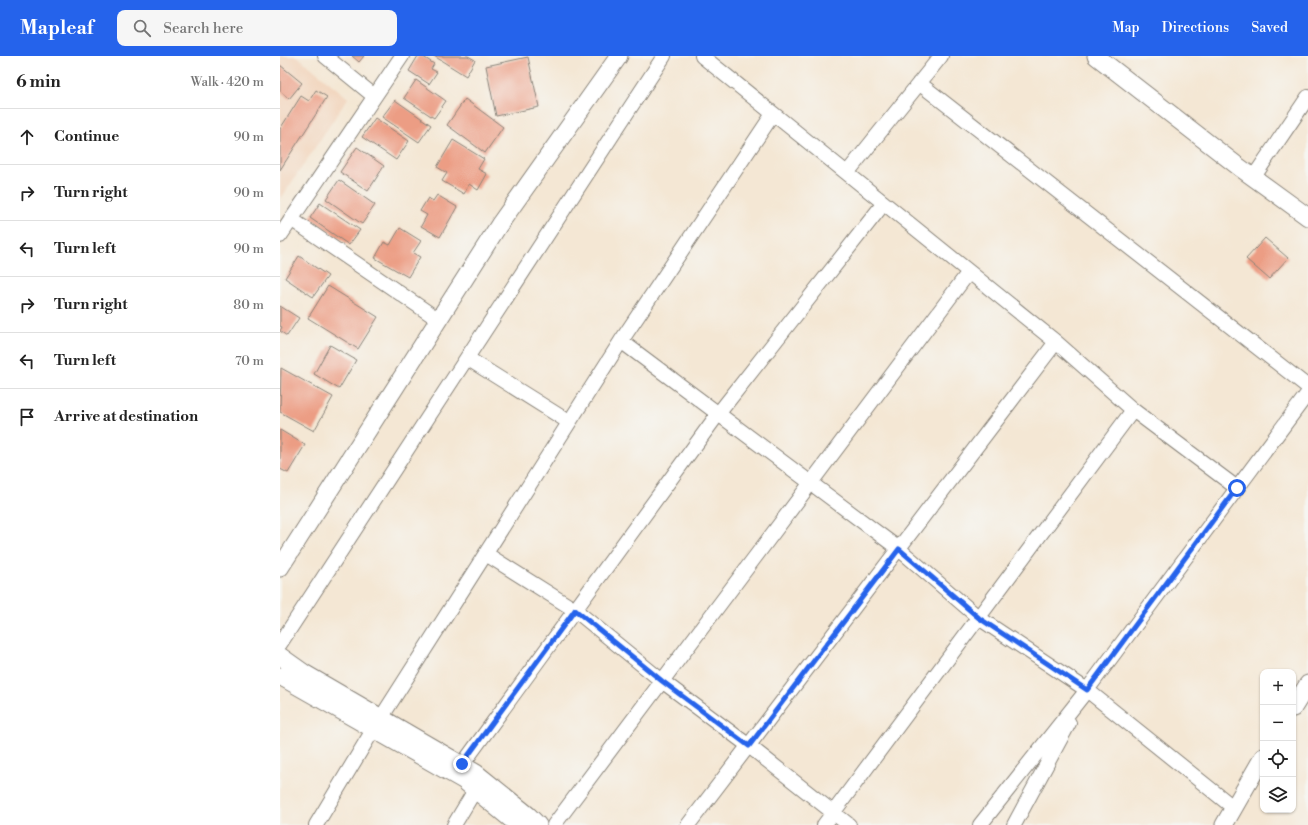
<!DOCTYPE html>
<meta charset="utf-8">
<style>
:root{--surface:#fff;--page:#f6f6f6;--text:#222;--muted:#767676;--line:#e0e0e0;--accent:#2563eb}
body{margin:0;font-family:"Libre Bodoni",serif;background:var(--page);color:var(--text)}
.controls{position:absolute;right:12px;bottom:12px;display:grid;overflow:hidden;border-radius:8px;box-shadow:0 1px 3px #0004}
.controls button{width:36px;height:36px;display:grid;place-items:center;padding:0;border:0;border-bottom:1px solid var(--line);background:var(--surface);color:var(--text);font:20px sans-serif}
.stop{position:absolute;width:12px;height:12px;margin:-9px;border:3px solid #2563eb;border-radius:50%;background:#fff}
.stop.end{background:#2563eb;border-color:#fff;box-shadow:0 1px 4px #0008}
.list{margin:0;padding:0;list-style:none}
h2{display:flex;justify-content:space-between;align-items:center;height:52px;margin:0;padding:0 16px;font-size:17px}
h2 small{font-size:13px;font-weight:400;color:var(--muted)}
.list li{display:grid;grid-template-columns:26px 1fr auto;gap:12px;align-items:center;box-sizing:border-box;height:56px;padding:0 16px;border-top:1px solid var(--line)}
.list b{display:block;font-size:15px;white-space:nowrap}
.list em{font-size:13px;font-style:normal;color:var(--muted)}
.icon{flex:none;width:22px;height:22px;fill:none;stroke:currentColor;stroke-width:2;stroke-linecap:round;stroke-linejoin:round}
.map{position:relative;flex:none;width:1028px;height:769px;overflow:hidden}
header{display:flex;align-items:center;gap:24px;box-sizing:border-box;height:56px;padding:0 20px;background:var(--accent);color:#fff}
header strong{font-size:19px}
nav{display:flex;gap:22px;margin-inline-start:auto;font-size:14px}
.search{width:280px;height:36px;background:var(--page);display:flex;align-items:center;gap:10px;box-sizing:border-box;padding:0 14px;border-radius:8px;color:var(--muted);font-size:15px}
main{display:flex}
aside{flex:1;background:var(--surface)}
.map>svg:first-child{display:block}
.built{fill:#f2d5bd}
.building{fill:#ec9d84}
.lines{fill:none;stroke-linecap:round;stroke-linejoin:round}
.minor-casing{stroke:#888278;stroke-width:16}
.tertiary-casing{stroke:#888278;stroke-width:19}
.minor{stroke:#fff;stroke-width:14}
.tertiary{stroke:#fff;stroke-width:17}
.route{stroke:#2563eb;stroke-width:5}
</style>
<header>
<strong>Mapleaf</strong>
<div class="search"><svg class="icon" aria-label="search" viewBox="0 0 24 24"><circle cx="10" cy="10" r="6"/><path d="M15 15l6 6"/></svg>Search here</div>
<nav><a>Map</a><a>Directions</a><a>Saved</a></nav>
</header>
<main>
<aside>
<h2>6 min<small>Walk · 420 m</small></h2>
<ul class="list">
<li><svg class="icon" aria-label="ahead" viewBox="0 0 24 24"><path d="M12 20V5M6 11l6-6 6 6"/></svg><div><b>Continue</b></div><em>90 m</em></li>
<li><svg class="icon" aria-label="right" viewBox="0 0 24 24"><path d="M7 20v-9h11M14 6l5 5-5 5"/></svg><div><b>Turn right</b></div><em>90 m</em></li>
<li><svg class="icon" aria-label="left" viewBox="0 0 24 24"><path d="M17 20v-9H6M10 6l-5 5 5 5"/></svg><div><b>Turn left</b></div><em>90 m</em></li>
<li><svg class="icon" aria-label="right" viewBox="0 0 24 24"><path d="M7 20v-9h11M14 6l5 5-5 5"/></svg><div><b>Turn right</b></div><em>80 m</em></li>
<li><svg class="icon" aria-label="left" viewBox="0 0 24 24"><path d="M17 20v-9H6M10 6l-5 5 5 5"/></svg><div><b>Turn left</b></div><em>70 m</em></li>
<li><svg class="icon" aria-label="arrive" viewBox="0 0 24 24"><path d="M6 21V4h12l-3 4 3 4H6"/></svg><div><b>Arrive at destination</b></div></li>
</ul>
</aside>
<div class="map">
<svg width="1028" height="769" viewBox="0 0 1028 769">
<rect width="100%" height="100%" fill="#f6f6f2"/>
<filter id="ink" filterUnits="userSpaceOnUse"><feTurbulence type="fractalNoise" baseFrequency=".025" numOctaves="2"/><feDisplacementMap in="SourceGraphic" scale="8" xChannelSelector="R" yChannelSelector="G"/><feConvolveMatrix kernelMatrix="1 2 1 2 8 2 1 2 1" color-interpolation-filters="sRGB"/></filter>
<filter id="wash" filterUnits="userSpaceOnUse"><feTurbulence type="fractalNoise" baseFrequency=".012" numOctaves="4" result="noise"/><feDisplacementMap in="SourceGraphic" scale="16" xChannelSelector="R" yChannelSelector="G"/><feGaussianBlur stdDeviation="0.9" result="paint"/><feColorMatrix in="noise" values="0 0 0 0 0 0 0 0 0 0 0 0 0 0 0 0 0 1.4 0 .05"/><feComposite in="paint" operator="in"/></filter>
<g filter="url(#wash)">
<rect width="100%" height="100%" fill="#f4e7d4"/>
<path class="built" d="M0,0h17l51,42 -68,102z"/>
<g id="blocks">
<path class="building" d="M72,0h12l-5,6z
M138,0h4l12,8 -3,5 6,3 -8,12 -20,-13z
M154,0h34l7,4 -9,16z
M248,1l11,50 -43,9 -10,-50z
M0,9l22,18 -13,16 -9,-8z
M136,24l30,21 -12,17 -30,-20z
M36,34l11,7 -47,73v-41l21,-33 8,5z
M185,43l38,28 -18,26 -38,-28z
M115,44l36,25 -12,17 -37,-25z
M95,62l34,23 -13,19 -34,-23z
M173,84l31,19 -6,10 9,5 -9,16 -9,-6 -5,10 -22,-13 5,-8 -10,-6z
M77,91l27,19 -16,25 -28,-19z
M59,124l36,25 -13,19 -36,-25z
M157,139l20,12 -17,30 -19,-11 6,-11 -7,-4 8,-13 5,3z
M40,147l40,27 -11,15 -39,-27z
M120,172l21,13 -8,12 7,4 -12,20 -33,-19 9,-16 6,3z
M985,182l23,20 -19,21 -23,-20z
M19,200l29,20 -15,21 -28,-19z
M48,230l50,31 -20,32 -50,-31z
M0,250l19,12 -12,18 -7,-5 2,-4 -2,-1z
M50,289l26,15 -17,29 -25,-15z
M1,312l52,29 -19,34 -34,-19z
M0,374l25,15 -17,28 -8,-4z"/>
</g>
</g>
<g filter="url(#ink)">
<use href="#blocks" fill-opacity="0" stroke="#888278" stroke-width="1"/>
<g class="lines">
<defs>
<path id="minor" d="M45,0l49,40
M422,0l354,286 77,68 104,78
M639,27l389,304
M567,117l94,-117
M973,122l55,-81
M11,163l148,101
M0,180l122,-180
M341,285l278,208 80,69 108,72 147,118
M187,302l102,64
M206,498l89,56 87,71 87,65 100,79
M0,588l384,-588
M101,662l240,-377 152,-227
M182,709l256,-351 166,-211
M36,769l57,-95
M174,769l21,-35
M274,769l415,-553
M408,769l368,-483
M544,769l309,-415
M700,769l107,-135 221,-297
M734,769l55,-102"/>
<path id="tertiary" d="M816,0l143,111 69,50
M0,512l219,-343 120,-169
M0,600l24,17 172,100 52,42 10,10
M0,620l183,104 55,45
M1013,652l15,-24
M944,769l39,-68"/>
</defs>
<use href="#minor" class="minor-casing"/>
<use href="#tertiary" class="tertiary-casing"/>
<use href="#minor" class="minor"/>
<use href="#tertiary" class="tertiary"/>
</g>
</g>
<g class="lines" filter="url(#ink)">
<path class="route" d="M182,708l113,-154 87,71 87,65 150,-197 80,69 108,72 150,-202"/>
</g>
</svg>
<div class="controls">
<button>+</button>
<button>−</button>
<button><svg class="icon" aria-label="locate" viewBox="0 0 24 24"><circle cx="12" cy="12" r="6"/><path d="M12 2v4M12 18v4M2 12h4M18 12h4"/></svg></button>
<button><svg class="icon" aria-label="layers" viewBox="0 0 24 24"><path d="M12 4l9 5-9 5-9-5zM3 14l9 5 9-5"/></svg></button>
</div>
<div class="stop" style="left:957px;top:432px"></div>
<div class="stop end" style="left:182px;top:708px"></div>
</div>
</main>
